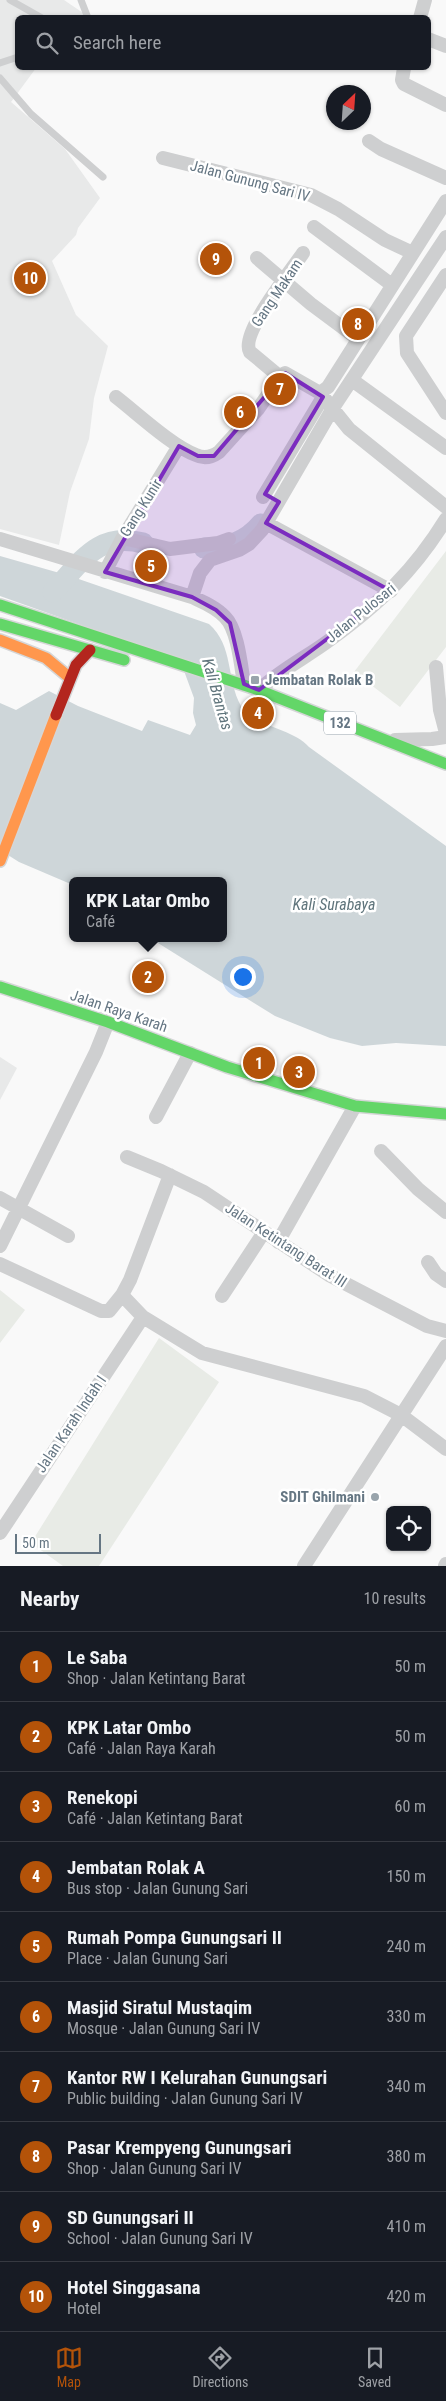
<!DOCTYPE html>
<meta charset="utf-8">
<style>
:root{--surface:#171b24;--page:#242831;--text:#f1f3f6;--muted:#9ea1a6;--line:#363941;--accent:#b45309}
body{margin:0;font-family:"Roboto Condensed",sans-serif;background:var(--page);color:var(--text)}
.controls{position:absolute;right:15px;bottom:15px;display:grid;overflow:hidden;border-radius:8px;box-shadow:0 1px 4px #0004}
.controls button{width:45px;height:45px;display:grid;place-items:center;padding:0;border:0;border-bottom:1px solid var(--line);background:var(--surface);color:var(--text);font:25px sans-serif}
.compass{position:absolute;left:326px;top:85px;width:45px;height:45px;border-radius:50%;background:var(--surface);box-shadow:0 1px 4px #0004;rotate:25deg}
.scale{position:absolute;left:15px;bottom:12px;width:86px;box-sizing:border-box;padding-left:5px;border:2px solid #657683;border-top:0;font-size:14px;line-height:18px;white-space:nowrap;color:#657683;-webkit-text-stroke:4px #fff;paint-order:stroke}
.you{position:absolute;left:242px;top:976px;width:18px;height:18px;margin:-12px;border:4px solid #fff;border-radius:50%;background:#1a73e8;box-shadow:0 0 0 8px #1a73e833}
.badge{display:grid;place-items:center;width:32px;height:32px;border-radius:50%;background:var(--accent);color:#fff;font-size:16px;font-weight:700}
.pin{position:absolute;translate:-50% -50%;border:2px solid #fff;box-shadow:0 1px 5px #0006}
.popup{position:absolute;left:69px;top:877px;width:158px;height:65px;box-sizing:border-box;display:grid;place-content:center;border-radius:8px;background:var(--surface);filter:drop-shadow(0 1px 4px #0005);font-size:16px;white-space:nowrap;color:var(--muted)}
.popup b{font-size:19px;color:var(--text)}
.popup::after{content:'';position:absolute;left:50%;top:100%;margin-left:-10px;border:10px solid transparent;border-top-color:var(--surface)}
.list{margin:0;padding:0;list-style:none}
h2{display:flex;justify-content:space-between;align-items:center;height:65px;margin:0;padding:0 20px;font-size:21px}
h2 small{font-size:16px;font-weight:400;color:var(--muted)}
.list li{display:grid;grid-template-columns:32px 1fr auto;gap:15px;align-items:center;box-sizing:border-box;height:70px;padding:0 20px;border-top:1px solid var(--line)}
.list b{display:block;font-size:19px;white-space:nowrap}
.list p{margin:0;font-size:16px;white-space:nowrap;color:var(--muted)}
.list em{font-size:16px;font-style:normal;color:var(--muted)}
.icon{flex:none;width:28px;height:28px;fill:none;stroke:currentColor;stroke-width:2;stroke-linecap:round;stroke-linejoin:round}
.map{position:relative;flex:none;width:446px;height:1566px;overflow:hidden}
.search{position:absolute;background:var(--surface);box-shadow:0 1px 4px #0004;left:15px;right:15px;top:15px;height:55px;display:flex;align-items:center;gap:12px;box-sizing:border-box;padding:0 18px;border-radius:8px;color:var(--muted);font-size:19px}
.sheet{height:765px;background:var(--surface)}
nav{display:flex;justify-content:space-around;align-items:center;box-sizing:border-box;height:70px;border-top:1px solid var(--line);background:var(--surface);font-size:14px;color:var(--muted)}
nav a{display:grid;justify-items:center;gap:2px}
nav .on{color:var(--accent)}
.map>svg:first-child{display:block}
.built{fill:#e8e9e9}
.green{fill:#e8ebe6}
.water{fill:#ced6d9}
.lines{fill:none;stroke-linecap:round;stroke-linejoin:round}
.river{stroke:#ced6d9;stroke-width:21}
.fast-casing{stroke:#d5d6d7;stroke-width:14}
.slow-casing{stroke:#d5d6d7;stroke-width:14}
.jam-casing{stroke:#d5d6d7;stroke-width:14}
.lane{stroke:#cecfd0;stroke-width:7}
.street{stroke:#cecfd0;stroke-width:14}
.fast{stroke:#63d668;stroke-width:11}
.slow{stroke:#ff974d;stroke-width:11}
.jam{stroke:#b3261e;stroke-width:11}
.marked{fill:#7b2cbf;fill-opacity:0.2;stroke:#7b2cbf;stroke-width:4;stroke-linejoin:round}
.poi-dot{fill:#99a4ac;stroke:#fff;stroke-width:2}
.labels{text-anchor:middle;stroke-width:5;stroke-linejoin:round;paint-order:stroke}
.shield{fill:#fff;stroke:#939fa8;stroke-width:1}
.shield-label{font-size:14px;font-weight:bold;fill:#657683}
.street-label{font-size:15px;fill:#657683;stroke:#fff}
.poi-label{font-size:15px;font-weight:bold;fill:#657683;stroke:#fff;text-anchor:start}
.water-label{font-size:16px;font-style:italic;fill:#60757c;stroke:#fff}
</style>
<div class="map">
<svg width="446" height="1566" viewBox="0 0 446 1566">
<rect width="100%" height="100%" fill="#f9f9f9"/>
<path class="built" d="M0,0h64l25,17 -71,1v50h18l-25,34 54,47 35,49 -22,30 -2,7 -24,26 24,54 32,31 -14,52 -5,41 -19,53 -11,53 -59,-16z
M0,1057l17,11 -17,32z"/>
<path class="green" d="M446,551v96l-46,60 -46,-35z
M0,1290l25,20 -25,33z
M159,1338l60,44 -120,184h-36l-32,-23z"/>
<path class="water" d="M0,556l70,20 139,48c25,22 17,55 32,82 11,21 50,21 68,41l137,99v200l-50,-3 -34,3 -32,-8 -55,-22 -125,-78h73v-57h-150v4l-54,-23 -19,-12v-147l16,7 33,-19 29,15 64,25 6,-11 42,15 6,-10 -3,-12 1,-15 -14,-38 -180,-64z"/>
<g class="lines">
<path class="river" d="M204,548c23,0 42,-6 57,-24
M53,592c28,-29 44,-61 90,-49"/>
<defs>
<path id="fast" d="M0,605l256,84 190,75
M0,624l124,36
M0,987l108,35 119,45 128,39 91,8"/>
<path id="slow" d="M0,640l46,18 24,20
M0,861l56,-146"/>
<path id="jam" d="M56,715l20,-50 14,-15"/>
</defs>
<use href="#fast" class="fast-casing"/>
<use href="#slow" class="slow-casing"/>
<use href="#jam" class="jam-casing"/>
<path class="lane" d="M10,0l32,18
M81,0l7,18
M0,63l18,-6
M0,78l31,36 72,63"/>
<path class="street" d="M420,18l5,-18
M428,39l18,7
M404,68l-2,12 2,4 42,21
M369,141l12,8 65,29
M163,158l148,37 27,14 47,31 28,13
M314,227l78,58
M257,258l54,46 47,35
M446,275l-40,61 1,17 39,60
M280,377l-30,-25c-11,-18 42,-82 53,-99
M352,380l94,68
M320,393l8,-6 118,-186
M116,397c22,17 56,49 80,58 8,4 16,2 23,-3l39,-43 22,-32 5,-4 35,20 29,36 97,78
M263,497l60,-100
M266,523l125,68
M123,538l47,11 48,-6 11,-4
M0,539l192,58c11,5 24,10 33,20 13,13 16,49 19,67
M105,572l17,-33 57,-93
M192,597l8,-24 10,-13 29,-10 10,-6 13,-14 71,-122 113,-171
M436,667l4,43 6,23
M259,690c21,-20 48,-33 72,-51 49,-36 83,-68 115,-120
M395,740l37,-1 14,-2
M156,1117l34,-64
M381,1151l37,38 28,23
M127,1157l34,14 43,21 125,83 98,51 19,5
M0,1198l68,38
M278,1242l77,-136
M0,1246l96,-194 12,-30
M428,1262l8,12 10,7
M0,1264l101,47h8l13,-16 8,-15 40,-105
M122,1295l21,22 59,36 162,43 37,19 45,34
M222,1296l42,-64
M0,1533l143,-216
M304,1566l142,-220
M445,1566l1,-2"/>
<use href="#fast" class="fast"/>
<use href="#slow" class="slow"/>
<use href="#jam" class="jam"/>
</g>
<path class="marked" d="M285,373l38,24 -58,97 14,8 -13,21 125,68 -132,99 -15,-6 -14,-61 -14,-13 -24,-13 -87,-25 74,-126 19,10h16z"/>
<g class="poi-dot">
<rect x="250" y="675" width="10" height="10" rx="2.5"/>
<circle cx="375" cy="1497" r="5"/>
</g>
<g class="labels">
<rect class="shield" x="324" y="711.5" width="32" height="23" rx="4"/>
<g class="shield-label">
<text x="340" y="728">132</text>
</g>
<g class="street-label">
<text transform="translate(250 181) rotate(15)" y="5">Jalan Gunung Sari IV</text>
<text transform="translate(277 293) rotate(-56)" y="5">Gang Makam</text>
<text transform="translate(141 508) rotate(-58)" y="5">Gang Kunir</text>
<text transform="translate(361 613) rotate(-39)" y="5">Jalan Pulosari</text>
<text transform="translate(119 1011) rotate(19)" y="5">Jalan Raya Karah</text>
<text transform="translate(286 1245) rotate(33)" y="5">Jalan Ketintang Barat III</text>
<text transform="translate(71 1424) rotate(-56)" y="5">Jalan Karah Indah I</text>
</g>
<g class="poi-label">
<text x="265" y="685">Jembatan Rolak B</text>
<text x="365" y="1502" text-anchor="end">SDIT Ghilmani</text>
</g>
<g class="water-label">
<text transform="translate(218 694) rotate(74)" y="6">Kali Brantas</text>
<text x="334" y="910">Kali Surabaya</text>
</g>
</g>
</svg>
<div class="controls">
<button><svg class="icon" aria-label="locate" viewBox="0 0 24 24"><circle cx="12" cy="12" r="6"/><path d="M12 2v4M12 18v4M2 12h4M18 12h4"/></svg></button>
</div>
<svg class="compass" viewBox="-18 -18 36 36"><path d="M0-13l5 13h-10z" fill="#e53935"/><path d="M0 13l5-13h-10z" fill="#9ea1a6"/></svg>
<div class="scale">50 m</div>
<div class="you"></div>
<div class="pin badge" style="left:259px;top:1063px">1</div>
<div class="pin badge" style="left:148px;top:977px">2</div>
<div class="popup"><b>KPK Latar Ombo</b>Café</div>
<div class="pin badge" style="left:299px;top:1072px">3</div>
<div class="pin badge" style="left:258px;top:713px">4</div>
<div class="pin badge" style="left:151px;top:566px">5</div>
<div class="pin badge" style="left:240px;top:412px">6</div>
<div class="pin badge" style="left:280px;top:389px">7</div>
<div class="pin badge" style="left:358px;top:324px">8</div>
<div class="pin badge" style="left:216px;top:259px">9</div>
<div class="pin badge" style="left:30px;top:278px">10</div>
<div class="search"><svg class="icon" aria-label="search" viewBox="0 0 24 24"><circle cx="10" cy="10" r="6"/><path d="M15 15l6 6"/></svg>Search here</div>
</div>
<section class="sheet">
<h2>Nearby<small>10 results</small></h2>
<ul class="list">
<li><span class="badge">1</span><div><b>Le Saba</b><p>Shop · Jalan Ketintang Barat</p></div><em>50 m</em></li>
<li><span class="badge">2</span><div><b>KPK Latar Ombo</b><p>Café · Jalan Raya Karah</p></div><em>50 m</em></li>
<li><span class="badge">3</span><div><b>Renekopi</b><p>Café · Jalan Ketintang Barat</p></div><em>60 m</em></li>
<li><span class="badge">4</span><div><b>Jembatan Rolak A</b><p>Bus stop · Jalan Gunung Sari</p></div><em>150 m</em></li>
<li><span class="badge">5</span><div><b>Rumah Pompa Gunungsari II</b><p>Place · Jalan Gunung Sari</p></div><em>240 m</em></li>
<li><span class="badge">6</span><div><b>Masjid Siratul Mustaqim</b><p>Mosque · Jalan Gunung Sari IV</p></div><em>330 m</em></li>
<li><span class="badge">7</span><div><b>Kantor RW I Kelurahan Gunungsari</b><p>Public building · Jalan Gunung Sari IV</p></div><em>340 m</em></li>
<li><span class="badge">8</span><div><b>Pasar Krempyeng Gunungsari</b><p>Shop · Jalan Gunung Sari IV</p></div><em>380 m</em></li>
<li><span class="badge">9</span><div><b>SD Gunungsari II</b><p>School · Jalan Gunung Sari IV</p></div><em>410 m</em></li>
<li><span class="badge">10</span><div><b>Hotel Singgasana</b><p>Hotel</p></div><em>420 m</em></li>
</ul>
</section>
<nav>
<a class="on"><svg class="icon" aria-label="map" viewBox="0 0 24 24"><path d="M3 6l6-2 6 2 6-2v14l-6 2-6-2-6 2zM9 4v14M15 6v14"/></svg>Map</a>
<a><svg class="icon" aria-label="directions" viewBox="0 0 24 24"><path d="M12 3l9 9-9 9-9-9zM9 14v-3h6M13 9l2 2-2 2"/></svg>Directions</a>
<a><svg class="icon" aria-label="saved" viewBox="0 0 24 24"><path d="M7 4h10v16l-5-4-5 4z"/></svg>Saved</a>
</nav>
